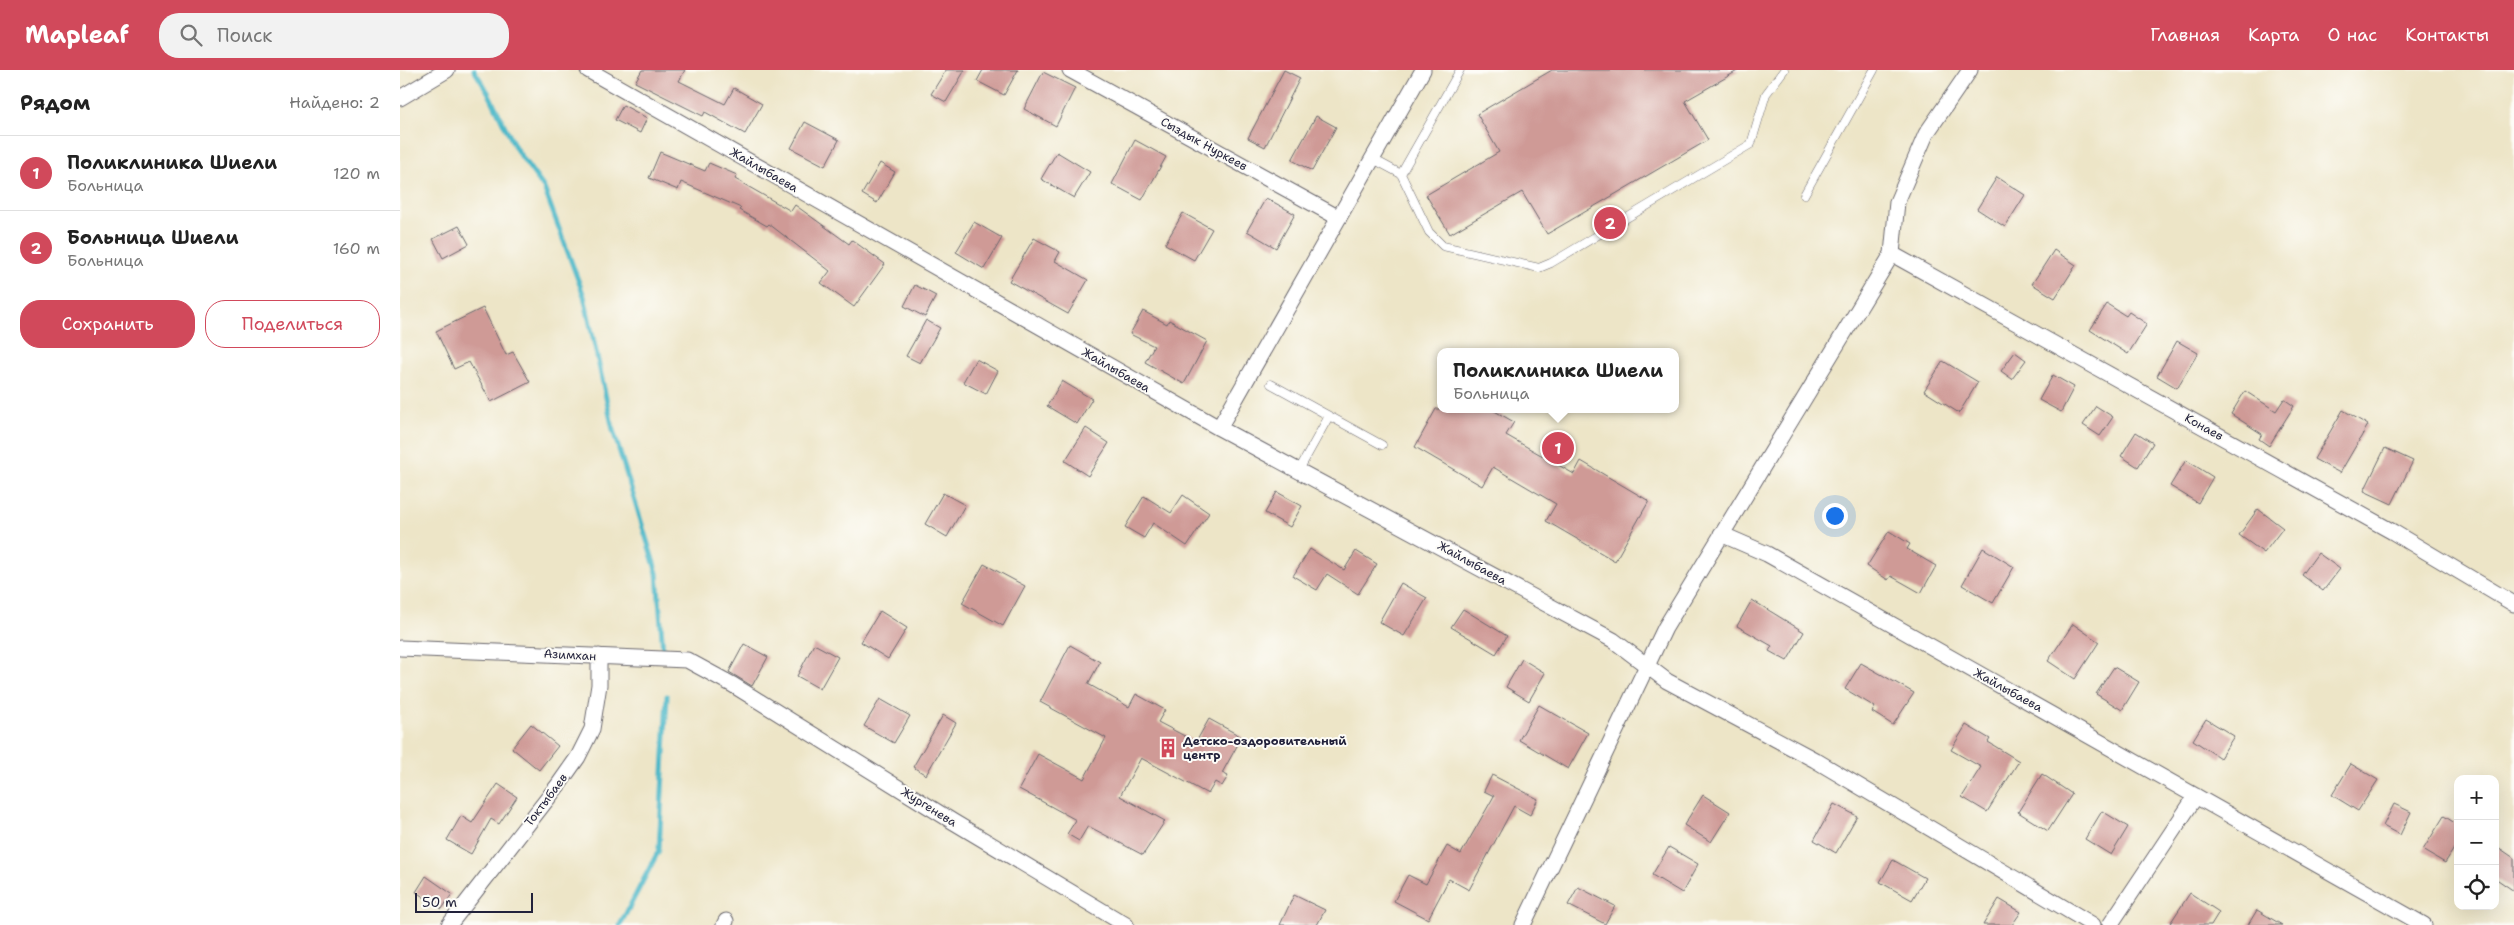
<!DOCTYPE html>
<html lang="ru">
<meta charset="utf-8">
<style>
:root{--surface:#fff;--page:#f2f2f2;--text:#222;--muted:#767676;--line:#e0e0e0;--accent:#d1495b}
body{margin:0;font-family:"Shantell Sans",sans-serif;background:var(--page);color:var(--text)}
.controls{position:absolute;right:15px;bottom:15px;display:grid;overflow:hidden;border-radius:10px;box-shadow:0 5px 20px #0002}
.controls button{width:45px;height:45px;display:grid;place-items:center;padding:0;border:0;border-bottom:1px solid var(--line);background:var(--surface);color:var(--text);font:25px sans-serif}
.scale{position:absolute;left:15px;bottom:12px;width:118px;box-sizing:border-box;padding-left:5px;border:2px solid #22223b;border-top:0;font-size:14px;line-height:18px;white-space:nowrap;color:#22223b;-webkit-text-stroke:4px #fdfcf7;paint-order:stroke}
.you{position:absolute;left:1434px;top:445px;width:18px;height:18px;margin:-12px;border:4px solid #fff;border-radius:50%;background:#1a73e8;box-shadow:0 0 0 8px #1a73e833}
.badge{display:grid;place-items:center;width:32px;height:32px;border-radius:50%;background:var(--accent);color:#fff;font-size:16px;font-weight:700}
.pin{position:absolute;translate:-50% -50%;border:2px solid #fff;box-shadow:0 1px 5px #0006}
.popup{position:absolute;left:1037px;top:278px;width:242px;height:65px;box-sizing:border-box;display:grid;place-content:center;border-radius:10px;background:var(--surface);filter:drop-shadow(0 1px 4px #0005);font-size:16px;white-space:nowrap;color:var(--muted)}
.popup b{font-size:19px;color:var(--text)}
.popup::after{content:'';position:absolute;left:50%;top:100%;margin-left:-10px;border:10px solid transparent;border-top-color:var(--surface)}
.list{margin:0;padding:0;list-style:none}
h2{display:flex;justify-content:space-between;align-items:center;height:65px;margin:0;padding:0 20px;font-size:21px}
h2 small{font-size:16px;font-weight:400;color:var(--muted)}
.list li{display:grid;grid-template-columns:32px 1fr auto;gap:15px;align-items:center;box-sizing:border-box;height:75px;padding:0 20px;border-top:1px solid var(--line)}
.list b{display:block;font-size:19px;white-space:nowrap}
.list p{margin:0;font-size:16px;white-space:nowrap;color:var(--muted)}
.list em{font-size:16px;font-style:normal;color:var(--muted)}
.actions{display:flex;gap:10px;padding:15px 20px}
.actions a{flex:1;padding:11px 0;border:1px solid var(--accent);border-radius:20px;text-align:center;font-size:18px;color:var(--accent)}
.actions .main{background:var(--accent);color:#fff}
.icon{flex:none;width:28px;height:28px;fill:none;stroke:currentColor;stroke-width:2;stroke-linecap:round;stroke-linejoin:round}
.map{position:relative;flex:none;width:2114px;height:855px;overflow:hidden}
header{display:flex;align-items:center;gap:30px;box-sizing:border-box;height:70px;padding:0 25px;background:var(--accent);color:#fff}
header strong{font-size:24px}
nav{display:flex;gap:28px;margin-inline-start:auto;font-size:18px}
.search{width:350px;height:45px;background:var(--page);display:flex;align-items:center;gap:12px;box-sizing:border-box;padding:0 18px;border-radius:20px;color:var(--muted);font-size:19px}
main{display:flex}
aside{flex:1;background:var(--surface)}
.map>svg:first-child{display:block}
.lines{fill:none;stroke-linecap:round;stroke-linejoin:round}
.stream{stroke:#4bb7c7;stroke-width:5}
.building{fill:#cf9a96}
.service-casing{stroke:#69666c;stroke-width:9}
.minor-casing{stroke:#69666c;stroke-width:17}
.service{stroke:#fff;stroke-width:8}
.minor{stroke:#fff;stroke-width:15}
.labels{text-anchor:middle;stroke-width:4;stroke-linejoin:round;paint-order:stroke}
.street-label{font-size:12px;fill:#22223b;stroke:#fdfcf7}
.poi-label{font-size:12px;font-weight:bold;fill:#22223b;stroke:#fdfcf7;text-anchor:start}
</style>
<header>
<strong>Mapleaf</strong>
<div class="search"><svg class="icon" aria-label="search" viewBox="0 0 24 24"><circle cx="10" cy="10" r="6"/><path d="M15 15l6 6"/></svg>Поиск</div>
<nav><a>Главная</a><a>Карта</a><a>О нас</a><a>Контакты</a></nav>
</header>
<main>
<aside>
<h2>Рядом<small>Найдено: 2</small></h2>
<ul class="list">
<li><span class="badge">1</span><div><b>Поликлиника Шиели</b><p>Больница</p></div><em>120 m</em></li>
<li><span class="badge">2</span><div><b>Больница Шиели</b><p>Больница</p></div><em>160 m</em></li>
</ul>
<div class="actions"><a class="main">Сохранить</a><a>Поделиться</a></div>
</aside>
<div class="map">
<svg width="2114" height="855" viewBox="0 0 2114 855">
<rect width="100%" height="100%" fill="#fdfcf7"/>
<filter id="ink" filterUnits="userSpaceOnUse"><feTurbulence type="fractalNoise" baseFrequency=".02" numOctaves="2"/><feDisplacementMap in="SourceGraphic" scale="10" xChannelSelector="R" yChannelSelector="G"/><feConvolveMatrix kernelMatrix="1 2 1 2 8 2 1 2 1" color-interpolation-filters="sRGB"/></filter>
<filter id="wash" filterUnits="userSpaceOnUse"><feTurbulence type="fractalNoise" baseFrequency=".0096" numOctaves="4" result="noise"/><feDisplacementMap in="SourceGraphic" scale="20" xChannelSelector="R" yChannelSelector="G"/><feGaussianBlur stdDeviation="1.12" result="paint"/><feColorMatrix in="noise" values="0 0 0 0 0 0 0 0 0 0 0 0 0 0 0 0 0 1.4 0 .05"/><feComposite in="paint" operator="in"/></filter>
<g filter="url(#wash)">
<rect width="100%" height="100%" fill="#ede5c7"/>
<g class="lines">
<path class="stream" d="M74,0l14,22 28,57 28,39 40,108 29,134 44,143 6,78
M220,855l39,-75 8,-154"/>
</g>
<g id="blocks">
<path class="building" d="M242,0h43l-6,11 46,23 9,-16 28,16 -17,30 -40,-22 -2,4 -68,-34z
M546,0h19l-19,32 -15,-8z
M583,0h35l-14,25 -27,-14z
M884,0l16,8 -35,69 -17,-9z
M1152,0h187l-54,31 23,39 -161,94 -25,-42 -72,42 -24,-39 73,-43 -22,-38z
M643,2l32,16 -19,38 -32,-17z
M223,35l24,13 -7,15 -25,-13z
M916,46l20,11 -24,44 -20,-11z
M405,52l34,18 -14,26 -34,-18z
M735,70l31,17 -24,43 -30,-16z
M260,82l45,19 4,-8 28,12 -2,4 56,32 4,-6 54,39 3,-4 33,24 -31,43 -33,-24 9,-12 -61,-47 -2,2 -28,-16 2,-2 -60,-26 -3,8 -29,-12z
M657,82l33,20 -16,26 -33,-19z
M480,93l15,9 -18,31 -15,-9z
M1597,107l28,18 -20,32 -28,-18z
M866,128l29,16 -19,34 -29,-17z
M783,143l29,16 -18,31 -29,-16z
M574,152l28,16 -18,31 -28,-17z
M59,156l10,18 -26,14 -10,-19z
M634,168l26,14 -5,9 33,19 -20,34 -59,-33z
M1654,180l22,15 -21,33 -23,-14z
M515,215l21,11 -11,21 -21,-11z
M1707,234l19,12 3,-4 18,12 -19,30 -38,-24z
M83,238l23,47 7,-3 17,30 -39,20 -22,-40 -15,7 -18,-38z
M743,241l24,13 2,-4 38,21 -23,43 -39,-22 9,-16 -24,-12z
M526,250l14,8 -20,35 -14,-7z
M1777,271l21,12 -21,35 -20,-12z
M1615,282l11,8 -14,19 -11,-8z
M576,289l22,12 -12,23 -23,-12z
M1543,291l35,21 -19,31 -35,-22z
M1653,305l21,12 -13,25 -22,-12z
M662,311l30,18 -15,25 -30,-18z
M1845,321l31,20 8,-12 10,7 -25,40 -10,-7 3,-5 -31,-20z
M1696,336l17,11 -13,19 -17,-11z
M1036,339h55l23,13 -8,13 68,39 7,-13 68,40 -34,60 -69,-40 10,-17 -63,-37 -11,19 -67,-39z
M1943,340l25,15 -28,48 -26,-14z
M686,358l23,15 -21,33 -23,-15z
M1736,362l17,11 -15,24 -17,-11z
M1985,378l28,13 -21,43 -28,-13z
M1786,390l27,17 -15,26 -28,-17z
M877,422l25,14 -12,21 -25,-14z
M543,423l22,12 -18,32 -22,-13z
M783,425l26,18 -22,33 -34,-23 -9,15 -19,-11 19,-31 27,17z
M1858,439l25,19 -19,25 -25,-18z
M1489,461l21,13 -3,5 29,17 -15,27 -30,-17 -3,4 -21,-14z
M1583,478l31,19 -21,36 -31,-18z
M910,479l34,21 12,-19 21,13 -19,30 -31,-20 -10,16 -24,-14z
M1918,483l22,16 -17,22 -21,-16z
M584,494l41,22 -22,40 -41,-23z
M1001,513l26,15 -23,38 -25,-14z
M1352,530l52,32 -17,29 -18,-10 3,-5 -35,-20z
M1063,539l44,27 -11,18 -45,-27z
M480,541l27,17 -19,31 -27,-17z
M1673,554l26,18 -24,37 -27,-18z
M344,574l24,13 -16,29 -23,-14z
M414,574l24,13 -18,32 -23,-13z
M670,575l30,17 -12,22 41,23 7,-13 29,16 -7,12 38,20 13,-23 33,18 -20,36 6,3 -6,10 -7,-4 -7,12 -67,-36 -21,38 45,25 -22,34 -55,-29 -9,15 -12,-7 9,-14 -57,-31 19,-35 46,25 22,-41 -66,-36z
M1122,589l23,14 -16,28 -23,-14z
M1461,593l53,30 -21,32 -21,-13 3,-5 -30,-18z
M1714,597l25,15 -17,28 -26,-16z
M480,629l30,17 -16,27 -30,-17z
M1139,635l49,28 -20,36 -49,-29z
M543,645l13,8 -30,52 -13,-8z
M1806,649l28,17 -14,22 -27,-18z
M131,654l27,22 -19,24 -27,-22z
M1566,655l24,14 -2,3 31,19 -32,51 -25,-15 19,-30 -30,-17z
M1951,694l27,16 -20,31 -26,-16z
M1642,704l30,20 -24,37 -30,-19z
M1092,705l46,24 -8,16 -16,-9 -45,84 -20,-11 -21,40 -34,-18 14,-26 18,9 21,-38 14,8 33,-58 -10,-5z
M98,714l19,13 -18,27 -8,-5 -20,35 -24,-14 14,-24 11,7z
M1303,725l27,17 -19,30 -27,-17z
M1434,734l23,12 -21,37 -22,-13z
M1994,734l17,8 -11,23 -17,-9z
M1702,741l26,16 -17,28 -26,-16z
M2044,746l14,9v17l-13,21 -22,-13z
M2095,775l19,13v33l-19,-13z
M1269,777l29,17 -16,29 -30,-18z
M1493,790l32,18 -13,22 -32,-18z
M26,806l26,18 -10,15 -26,-17z
M1178,817l37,19 -10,18 -37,-19z
M1790,823l29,19 -8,13h-42z
M894,825l31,15 -8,15h-37z
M1599,829l22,13 -9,13h-29z
M1857,840l25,15h-34z"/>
</g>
</g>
<g filter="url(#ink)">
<use href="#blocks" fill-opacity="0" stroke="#69666c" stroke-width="1"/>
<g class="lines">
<defs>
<path id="service" d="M973,89l28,15 28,58 14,14 96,22 12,-5 200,-119 15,-50 18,-24
M1001,104l59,-104
M1404,125l70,-125
M871,314l111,61
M899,400l30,-54"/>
<path id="minor" d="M188,0l631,358 394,212 54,41 148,79 278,165
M670,0l269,148
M0,28l47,-28
M1492,184l501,278 121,72
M819,358l204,-358
M1321,464l46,20 657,371
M0,578l287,12 46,25 219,136 174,104
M49,855l110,-141 19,-27 14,-28 7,-44v-29
M324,855l2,-4
M1123,855l142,-297 227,-374 5,-52 29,-68 44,-64
M1710,855l86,-129"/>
</defs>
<use href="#service" class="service-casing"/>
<use href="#minor" class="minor-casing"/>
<use href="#service" class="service"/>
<use href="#minor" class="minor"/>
</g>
</g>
<defs>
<symbol id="building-bare" viewBox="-9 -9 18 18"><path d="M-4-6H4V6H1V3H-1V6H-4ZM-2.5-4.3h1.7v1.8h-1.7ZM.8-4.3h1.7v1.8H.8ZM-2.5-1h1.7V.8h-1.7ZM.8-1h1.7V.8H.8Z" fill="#d1495b" stroke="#fdfcf7" stroke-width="2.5" paint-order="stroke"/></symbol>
</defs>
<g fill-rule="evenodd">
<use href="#building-bare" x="754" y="664" width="28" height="28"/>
</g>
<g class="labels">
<g class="street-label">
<text transform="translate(804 74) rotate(29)" y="4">Сыздык Нуркеев</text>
<text transform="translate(364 100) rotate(30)" y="4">Жайлыбаева</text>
<text transform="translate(716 300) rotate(30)" y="4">Жайлыбаева</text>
<text transform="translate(1804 357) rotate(29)" y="4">Конаев</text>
<text transform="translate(1072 493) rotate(29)" y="4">Жайлыбаева</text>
<text transform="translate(170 585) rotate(3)" y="4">Азимхан</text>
<text transform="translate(1608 620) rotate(29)" y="4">Жайлыбаева</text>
<text transform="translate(146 730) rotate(-53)" y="4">Токтыбаев</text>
<text transform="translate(529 737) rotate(32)" y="4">Жургенева</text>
</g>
<g class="poi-label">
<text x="783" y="675">Детско-оздоровительный<tspan x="783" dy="14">центр</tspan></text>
</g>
</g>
</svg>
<div class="controls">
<button>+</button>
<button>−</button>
<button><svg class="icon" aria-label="locate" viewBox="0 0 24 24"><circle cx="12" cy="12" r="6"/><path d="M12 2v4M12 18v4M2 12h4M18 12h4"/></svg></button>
</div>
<div class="scale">50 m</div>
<div class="you"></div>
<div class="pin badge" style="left:1158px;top:378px">1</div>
<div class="popup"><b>Поликлиника Шиели</b>Больница</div>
<div class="pin badge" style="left:1210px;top:153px">2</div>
</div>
</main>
